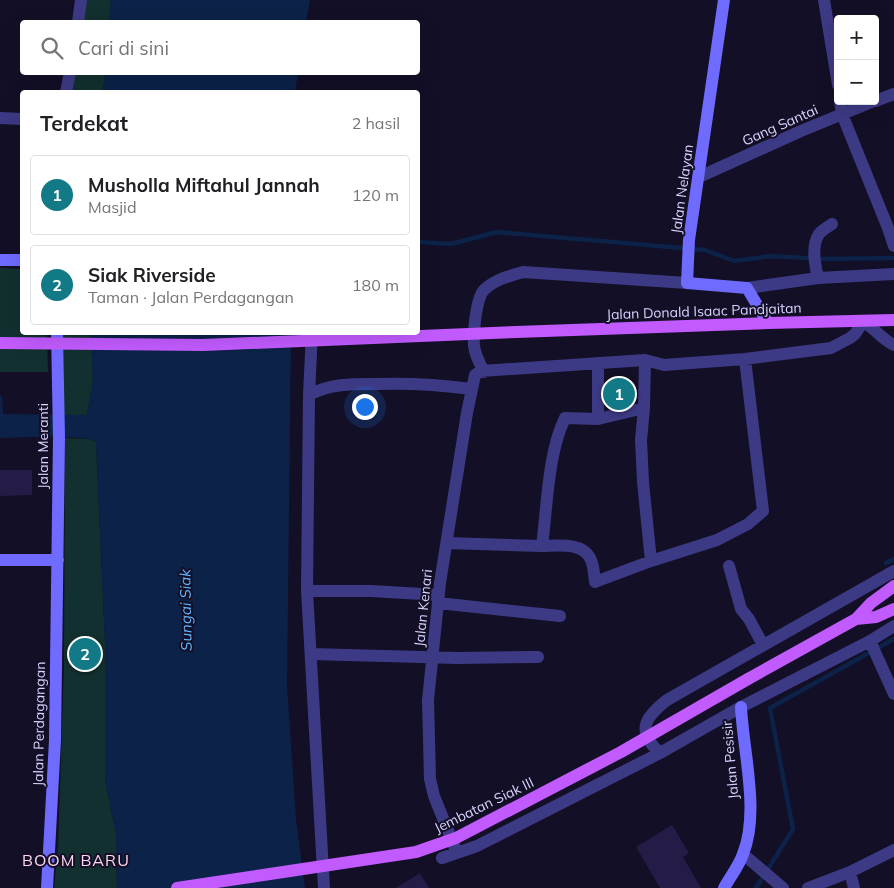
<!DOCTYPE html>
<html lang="id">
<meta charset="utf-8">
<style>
:root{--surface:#fff;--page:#f6f6f6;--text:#202124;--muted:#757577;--line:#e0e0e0;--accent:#127987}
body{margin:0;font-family:Mulish,sans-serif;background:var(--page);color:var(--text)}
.controls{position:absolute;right:15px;top:15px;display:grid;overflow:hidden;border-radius:5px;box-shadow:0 5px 20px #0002}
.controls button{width:45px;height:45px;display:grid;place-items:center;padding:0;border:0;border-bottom:1px solid var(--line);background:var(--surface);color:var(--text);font:25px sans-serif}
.you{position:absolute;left:364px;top:406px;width:18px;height:18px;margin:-12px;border:4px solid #fff;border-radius:50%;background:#1a73e8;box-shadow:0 0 0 8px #1a73e833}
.badge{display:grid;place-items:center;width:32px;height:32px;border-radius:50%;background:var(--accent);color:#fff;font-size:16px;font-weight:700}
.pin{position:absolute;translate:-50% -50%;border:2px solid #fff;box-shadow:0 1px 5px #0006}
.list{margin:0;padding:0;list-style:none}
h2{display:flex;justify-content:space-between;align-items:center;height:65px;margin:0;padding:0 20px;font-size:21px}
h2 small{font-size:16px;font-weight:400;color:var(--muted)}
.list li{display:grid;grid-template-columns:32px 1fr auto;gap:15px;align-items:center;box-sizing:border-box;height:80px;margin:0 10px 10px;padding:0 10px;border:1px solid var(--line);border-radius:5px}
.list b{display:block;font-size:19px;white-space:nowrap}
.list p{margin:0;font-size:16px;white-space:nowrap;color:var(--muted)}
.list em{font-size:16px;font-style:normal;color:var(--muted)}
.icon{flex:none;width:28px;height:28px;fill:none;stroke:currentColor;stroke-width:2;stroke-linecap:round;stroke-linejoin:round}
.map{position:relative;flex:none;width:894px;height:888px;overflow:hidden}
.search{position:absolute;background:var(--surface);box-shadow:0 5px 20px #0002;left:20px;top:20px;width:400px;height:55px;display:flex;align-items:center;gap:12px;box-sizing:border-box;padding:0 18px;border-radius:5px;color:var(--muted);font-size:19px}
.panel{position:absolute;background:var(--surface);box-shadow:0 5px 20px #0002;left:20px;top:90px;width:400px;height:245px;border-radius:5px}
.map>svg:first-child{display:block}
.green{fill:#12302f}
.water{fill:#0c2248}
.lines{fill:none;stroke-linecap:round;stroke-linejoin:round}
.stream{stroke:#0c2248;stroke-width:4.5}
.building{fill:#241b47}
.street{stroke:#3d3a85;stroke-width:12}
.secondary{stroke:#6f6bff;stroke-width:12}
.primary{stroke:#c25bff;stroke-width:12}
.primary-bridge{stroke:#c25bff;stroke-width:12}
.labels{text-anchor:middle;stroke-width:4;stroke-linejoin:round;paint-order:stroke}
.street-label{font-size:14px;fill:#d9d4ff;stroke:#130f26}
.water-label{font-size:15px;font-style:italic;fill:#62b6ff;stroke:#130f26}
.quarter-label{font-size:16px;letter-spacing:1px;fill:#ffd6f0;stroke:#130f26}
</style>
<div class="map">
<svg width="894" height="888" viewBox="0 0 894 888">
<rect width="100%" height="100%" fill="#130f26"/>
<path class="green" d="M86,0h25l-2,22h-26z
M75,73h30l-2,19h-31z
M0,268l22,1v63l25,1 1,39h-48z
M63,333h28l2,48 -6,34h-23z
M65,438l23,1 8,2 9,201v138l11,54 1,54h-63l4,-42 6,-180z"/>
<path class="water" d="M111,0h199l-4,22h-197z
M105,73v-1l193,1 -3,19h-192z
M91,333h200l-4,353 9,133 9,69h-188l-1,-54 -11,-54v-138l-9,-201c-23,-7 -70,-3 -96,-3v-24l87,1 6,-34z"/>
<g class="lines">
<path class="stream" d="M418,242l33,2 46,-12 208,18 29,11 37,-5 51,3 72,-1
M0,398l1,21
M886,563l8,-4
M756,888l37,-59 -23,-121 124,-69"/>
</g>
<path class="building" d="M608,382l23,2 -2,19 -11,3 -12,-1z
M0,470h32v25l-32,1z
M672,825l17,28 -6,4 18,31h-41l-24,-41z
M420,873l9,15h-33z"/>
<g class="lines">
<path class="street" d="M824,0l14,85
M78,22l3,-22
M66,92l4,-20
M840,101l2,13 46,114 6,18
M875,101l19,-7
M0,118l22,1
M699,177l102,-46 73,-30
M818,278c-3,-13 -7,-32 1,-44 3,-4 9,-7 13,-10
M747,288l71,-10 76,-4
M645,360l-1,48 -3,32 2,42 8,79
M484,372c-4,-8 -9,-17 -10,-26 -1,-12 2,-48 10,-56 10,-10 25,-14 39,-18l164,11
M309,395l3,-63
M598,419v-56
M447,543l95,3c5,-38 6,-94 23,-128l33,1 46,-11
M542,546c16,0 40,-4 48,12 4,7 4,17 5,24l56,-21 66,-21 31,-16 15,-13 -18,-152
M729,566l12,43 8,10 14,26
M307,591h64l68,4
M438,603l122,13
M870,641l24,53
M311,654l146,4 81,-1
M660,753c-24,-22 -16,-35 7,-53l227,-129
M457,853l-23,-57 -4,-17 -2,-79 12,-117 27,-170 8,-38 6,-4 164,-11 19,5 81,-6 86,-11 19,-10 5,-4 8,-12c11,5 18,17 31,23
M743,854l40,34
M442,858l35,-12 183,-93 81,-46 129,-66 24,-15
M850,872l4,16
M324,888l-17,-297 2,-196c22,-12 46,-11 71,-11 32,-1 60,1 92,5
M808,888l42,-16 44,-22"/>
<path class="secondary" d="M724,0l-35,240 -2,43 60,5 21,35
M0,260h22
M0,560h58
M47,888l8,-148 4,-302 -2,-106
M724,888c6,-11 15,-22 19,-34 17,-42 0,-103 -2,-147"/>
<path class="primary" d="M516,332l252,-9 126,-3
M856,619l15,-16 23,-17
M748,679l108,-60 20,-2 18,-8"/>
<path class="primary-bridge" d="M0,343l203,2 313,-13
M177,888l239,-36 40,-14 165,-86 127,-73"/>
</g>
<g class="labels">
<g class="street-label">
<text transform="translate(780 125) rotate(-24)" y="5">Gang Santai</text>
<text transform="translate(682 189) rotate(-82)" y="5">Jalan Nelayan</text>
<text transform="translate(704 311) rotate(-2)" y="5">Jalan Donald Isaac Pandjaitan</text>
<text transform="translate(43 446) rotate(-90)" y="5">Jalan Meranti</text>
<text transform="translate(423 608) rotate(-84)" y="5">Jalan Kenari</text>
<text transform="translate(39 724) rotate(-89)" y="5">Jalan Perdagangan</text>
<text transform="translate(730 760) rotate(-95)" y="5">Jalan Pesisir</text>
<text transform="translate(484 805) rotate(-26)" y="5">Jembatan Siak III</text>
</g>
<g class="water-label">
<text transform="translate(186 610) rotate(-91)" y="5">Sungai Siak</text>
</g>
<g class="quarter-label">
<text x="76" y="866">BOOM BARU</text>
</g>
</g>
</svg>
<div class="controls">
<button>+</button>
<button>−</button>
</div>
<div class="you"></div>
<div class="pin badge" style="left:619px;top:394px">1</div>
<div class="pin badge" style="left:85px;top:654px">2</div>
<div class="search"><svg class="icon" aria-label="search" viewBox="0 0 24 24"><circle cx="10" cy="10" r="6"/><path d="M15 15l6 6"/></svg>Cari di sini</div>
<section class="panel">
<h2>Terdekat<small>2 hasil</small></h2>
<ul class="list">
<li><span class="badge">1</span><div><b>Musholla Miftahul Jannah</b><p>Masjid</p></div><em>120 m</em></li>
<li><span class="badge">2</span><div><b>Siak Riverside</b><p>Taman · Jalan Perdagangan</p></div><em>180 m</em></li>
</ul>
</section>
</div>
